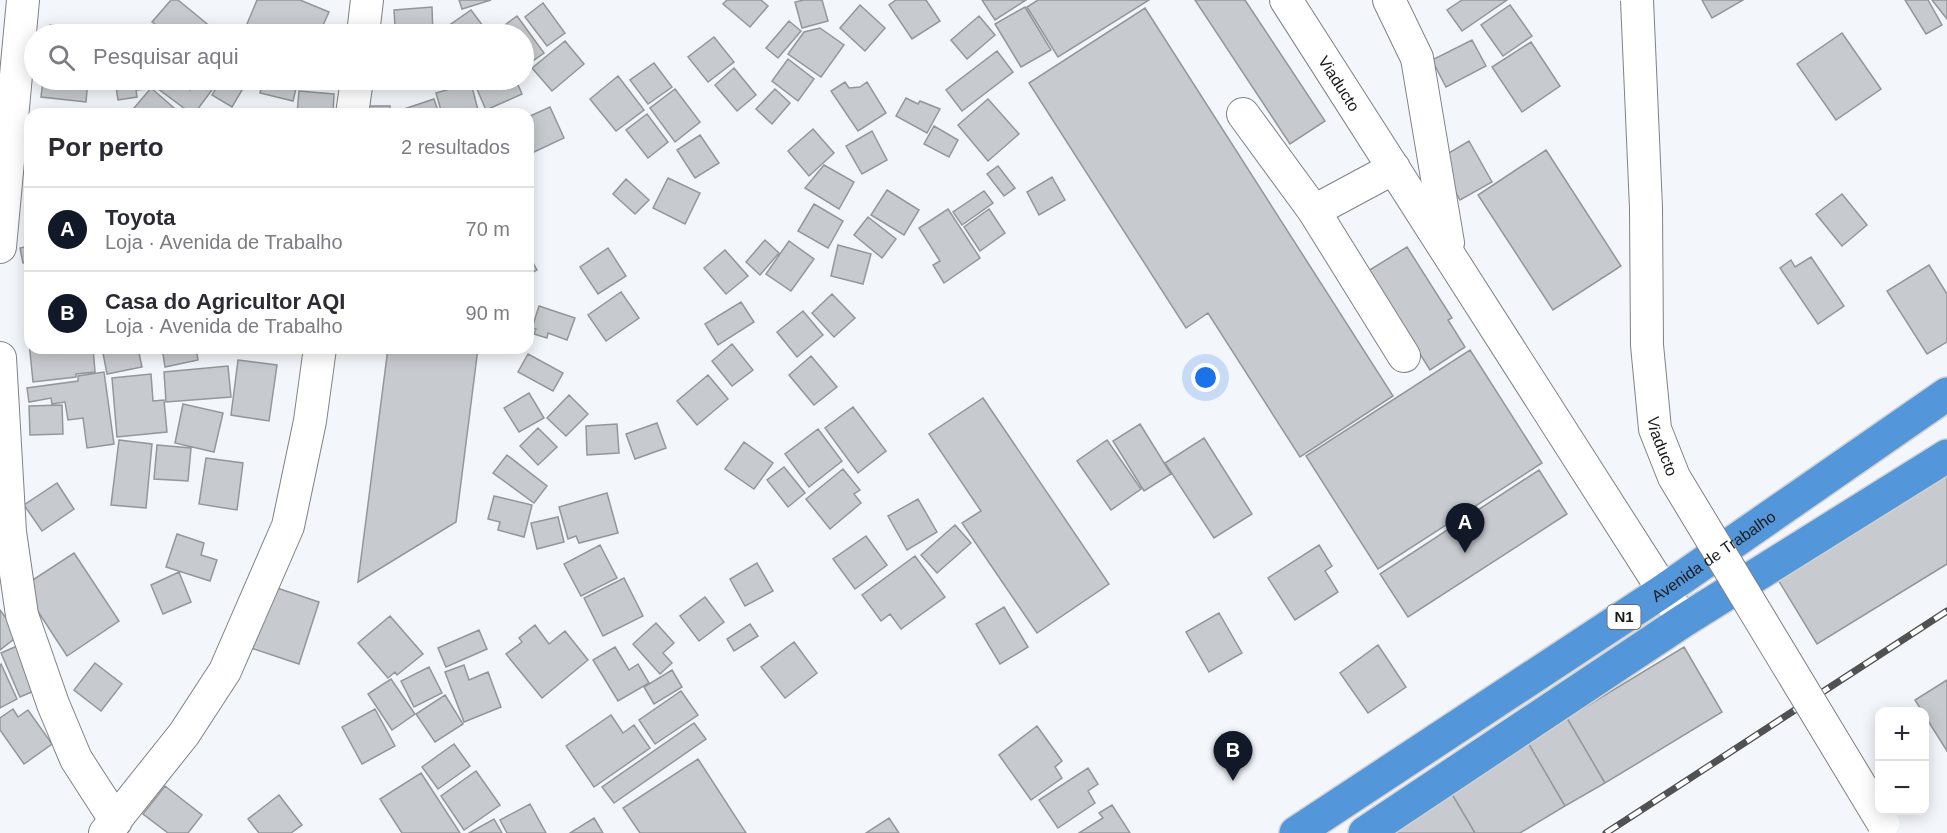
<!DOCTYPE html>
<html lang="pt">
<meta charset="utf-8">
<style>
:root{--surface:#fff;--page:#f2f2f3;--text:#2b2b33;--muted:#7c7c81;--line:#e1e1e2;--accent:#111827}
body{margin:0;font-family:Helvetica,sans-serif;background:var(--page);color:var(--text)}
.controls{position:absolute;right:18px;bottom:18px;display:grid;overflow:hidden;border-radius:12px;box-shadow:0 3px 15px #0003}
.controls button{width:54px;height:54px;display:grid;place-items:center;padding:0;border:0;border-bottom:2px solid var(--line);background:var(--surface);color:var(--text);font:30px sans-serif}
.you{position:absolute;left:1206px;top:378px;width:21px;height:21px;margin:-15px;border:4px solid #fff;border-radius:50%;background:#1a73e8;box-shadow:0 0 0 9px #1a73e833}
.badge{display:grid;place-items:center;width:39px;height:39px;border-radius:50%;background:var(--accent);color:#fff;font-size:20px;font-weight:700}
.pin{position:absolute;translate:-50% -50px;filter:drop-shadow(0 2px 3px #0008)}
.pin::after{content:'';position:absolute;top:32px;width:21px;height:18px;background:inherit;clip-path:polygon(0 0,100% 0,50% 100%)}
.list{margin:0;padding:0;list-style:none}
h2{display:flex;justify-content:space-between;align-items:center;height:78px;margin:0;padding:0 24px;font-size:26px}
h2 small{font-size:20px;font-weight:400;color:var(--muted)}
.list li{display:grid;grid-template-columns:39px 1fr auto;gap:18px;align-items:center;box-sizing:border-box;height:84px;padding:0 24px;border-top:2px solid var(--line)}
.list b{display:block;font-size:22px;white-space:nowrap}
.list p{margin:0;font-size:20px;white-space:nowrap;color:var(--muted)}
.list em{font-size:20px;font-style:normal;color:var(--muted)}
.icon{flex:none;width:33px;height:33px;fill:none;stroke:currentColor;stroke-width:2;stroke-linecap:round;stroke-linejoin:round}
.map{position:relative;flex:none;width:1947px;height:833px;overflow:hidden}
.search{position:absolute;background:var(--surface);box-shadow:0 3px 15px #0003;left:24px;top:24px;width:510px;height:66px;display:flex;align-items:center;gap:15px;box-sizing:border-box;padding:0 21px;border-radius:33px;color:var(--muted);font-size:22px}
.panel{position:absolute;background:var(--surface);box-shadow:0 3px 15px #0003;left:24px;top:108px;width:510px;height:246px;border-radius:18px}
.map>svg:first-child{display:block}
.building{fill:#c7cace;stroke:#94979a;stroke-width:1.5}
.lines{fill:none;stroke-linecap:round;stroke-linejoin:round}
.minor-casing{stroke:#7f8285;stroke-width:34}
.highway-casing{stroke:#d1d1d1;stroke-width:36}
.minor{stroke:#fff;stroke-width:32}
.highway{stroke:#5396d9;stroke-width:33}
.rail-casing{stroke:#4f5153;stroke-width:7}
.rail{stroke:#fff;stroke-width:4.5;stroke-dasharray:14;stroke-linecap:butt}
.minor-bridge-casing{stroke:#7f8285;stroke-width:34;stroke-linecap:butt}
.minor-bridge{stroke:#fff;stroke-width:32}
.labels{text-anchor:middle;stroke-width:6;stroke-linejoin:round;paint-order:stroke}
.shield{fill:#fff;stroke:#5d5e5f;stroke-width:1.5}
.shield-label{font-size:15px;font-weight:bold;fill:#18191a}
.street-label{font-size:16px;fill:#18191a;stroke:#fff}
</style>
<div class="map">
<svg width="1947" height="833" viewBox="0 0 1947 833">
<rect width="100%" height="100%" fill="#f3f6fa"/>
<path class="building" d="M171,0h7l39,32 -2,2h-47l-16,-12z
M257,0h43l29,12 -10,22h-49l-23,-10z
M459,0h32l-29,9z
M727,0h34l7,6 -18,21 -27,-23z
M804,0h18l6,21 -26,7 -7,-26z
M896,0h30l14,21 -28,18 -23,-34z
M982,0h44l-31,20z
M1038,0h111l-91,57 -31,-50z
M1195,0h50l80,121 -35,23z
M1462,0h45l-45,31 -15,-21z
M1702,0h41l-31,18z
M1905,0h23l14,25 -16,9z
M1932,0h15v19z
M543,3l22,30 -18,13 -22,-29z
M860,5l25,23 -20,23 -25,-23z
M1510,5l22,31 -29,20 -22,-31z
M432,7l1,27h-42v-4l10,-1v-3h-6l-1,-16z
M1025,7l26,43 -30,17 -26,-43z
M1145,8l248,388 -93,61 -92,-144 -22,15 -157,-245z
M471,10l18,24h-46l-2,-3z
M517,16l27,37 -17,12 -3,-5v-26h-18l-5,-6z
M979,16l16,19 -28,24 -16,-19z
M789,21l12,10 -23,27 -12,-10z
M50,25l44,6v3h-46z
M820,28l24,17 -23,32 -33,-23 16,-22z
M1842,33l39,56 -45,31 -39,-56z
M714,37l20,25 -26,20 -20,-25z
M1472,40l14,26 -40,21 -14,-27z
M565,41l19,23 -32,27 -20,-23z
M1531,42l29,44 -38,26 -30,-45z
M997,51l16,21 -51,39 -16,-21z
M788,59l26,20 -16,22 -26,-20z
M654,63l18,24 -24,17 -18,-24z
M734,68l22,27 -19,16 -22,-26z
M618,76l26,34 -28,21 -26,-32z
M43,80h45l-2,22 -45,-5z
M115,80h31l1,9 -11,1 1,7 -19,3z
M163,80h13l14,10 8,-10h18l2,2 -24,32h-2l-35,-26z
M221,80h27l-16,27 -20,-12z
M263,80h35l-5,21 -33,-8z
M421,80h28l1,1 -28,4z
M473,80h43l6,14 -36,16z
M845,82l4,6 11,-1 7,-5 19,31 -28,18 -27,-40z
M471,83l8,31h-37l-6,-21z
M151,88l30,26h-52z
M675,89l25,33 -25,20 -25,-34z
M775,89l15,14 -18,21 -16,-15z
M299,91l35,3 -1,20h-36z
M906,98l12,6 2,-3 20,8 -13,24 -31,-17z
M434,99l5,15h-40l-1,-3z
M988,99l31,35 -31,27 -30,-36z
M369,106h21v8h-21z
M550,107l14,31 -32,15 -4,-9v-27z
M647,114l21,28 -20,16 -22,-28z
M934,126l24,14 -9,17 -25,-13z
M813,129l21,24 -25,23 -21,-25z
M872,131l15,29 -25,14 -16,-28z
M700,135l19,28 -24,15 -18,-28z
M1469,141l23,41 -32,18 -23,-40z
M1546,150l75,116 -68,44 -75,-115z
M824,165l30,17 -15,27 -34,-21z
M998,166l17,22 -11,8 -17,-22z
M1052,177l13,23 -26,15 -12,-23z
M668,178l32,15 -15,31 -32,-16z
M626,179l23,21 -14,14 -22,-20z
M887,190l32,20 -15,25 -33,-20z
M984,191l9,12 -31,22 -9,-13z
M1842,194l25,31 -25,21 -26,-32z
M814,204l29,17 -15,27 -30,-17z
M948,209l32,49 -36,25 -11,-18 7,-4 -21,-33z
M989,209l16,24 -25,18 -16,-24z
M868,217l28,22 -14,19 -28,-23z
M765,240l14,13 -19,22 -14,-13z
M789,241l25,18 -23,32 -25,-17z
M838,245l33,9 -8,30 -32,-8z
M30,246v16l-7,1 -3,-15z
M1407,247l45,71 -4,2 17,27 -35,23 -62,-99z
M608,248l18,28 -28,18 -18,-27z
M725,250l23,26 -22,18 -22,-26z
M528,254l9,16 -9,5z
M1811,257l33,49 -26,18 -38,-56 11,-8 4,7z
M1929,265l18,29v48l-20,12 -40,-63z
M621,292l18,26 -33,23 -18,-26z
M832,294l23,24 -21,19 -22,-24z
M741,302l13,20 -36,23 -13,-21z
M30,303v33h-1l-3,-32z
M539,306l36,12 -8,22 -19,-7 -1,5 -13,-4 2,-5 -4,-1z
M803,311l20,24 -26,22 -20,-25z
M29,342l1,6h63l2,24 -19,2v3l-43,5z
M732,344l21,26 -21,16 -20,-25z
M102,348h36l4,19 -35,7z
M162,348h34l2,12 -33,7z
M388,348h90l-22,174 -98,60z
M1470,350l72,113 -164,106 -72,-113z
M528,354l35,19 -10,18 -35,-19z
M811,356l26,31 -23,18 -25,-30z
M238,360l39,5 -8,56 -38,-6z
M228,366l3,31 -65,5 -2,-30z
M104,372l10,72 -27,4 -4,-30 -15,2 -3,-18 -13,2 -1,-6 -22,4 -2,-14 51,-7v-5z
M151,374l2,27 11,-1 3,32 -50,5 -5,-59z
M708,375l20,24 -31,26 -20,-24z
M529,393l15,25 -25,14 -15,-24z
M569,395l19,19 -22,22 -19,-18z
M983,398l126,186 -72,49 -75,-110 19,-12 -52,-77z
M183,404l40,9 -9,39 -39,-9z
M62,405l1,29 -33,1 -1,-29z
M853,407l33,44 -28,22 -33,-45z
M657,423l9,25 -31,11 -9,-25z
M617,424l2,29 -32,2 -1,-29z
M1140,424l31,50 -27,17 -31,-50z
M538,428l19,19 -19,18 -18,-19z
M818,429l24,32 -33,26 -24,-33z
M1204,438l48,76 -38,24 -49,-75z
M119,440l33,4 -6,64 -35,-3z
M1107,440l34,49 -30,21 -34,-49z
M744,442l29,21 -19,26 -29,-20z
M157,445l34,3 -3,33 -34,-2z
M507,455l40,31 -13,17 -41,-30z
M206,458l37,5 -6,47 -38,-6z
M784,467l21,26 -17,14 -21,-27z
M843,469l17,21 -6,4 7,9 -31,26 -24,-30z
M1539,470l28,44 -159,103 -28,-43z
M1947,474v90l-130,80 -40,-66z
M57,483l17,26 -32,22 -18,-26z
M607,493l11,40 -39,10 -3,-7 -8,3 -9,-32z
M494,496l38,9 -8,32 -26,-7 2,-8 -12,-3z
M918,499l19,33 -30,18 -19,-34z
M558,517l6,25 -27,7 -6,-26z
M955,525l16,18 -34,30 -16,-18z
M177,534l27,9 -3,12 16,5 -7,21 -44,-14z
M866,536l21,29 -32,24 -22,-30z
M600,545l17,33 -36,18 -17,-32z
M1319,545l13,21 -7,5 13,21 -43,28 -27,-42z
M74,553l45,68 -52,35 -45,-69z
M915,556l30,41 -44,32 -11,-15 -9,7 -19,-26z
M757,563l16,28 -28,15 -15,-27z
M179,572l12,30 -28,12 -12,-29z
M624,578l19,38 -40,20 -19,-38z
M271,586l48,16 -20,62 -48,-16z
M705,597l19,25 -25,19 -19,-25z
M1004,607l24,40 -28,17 -24,-40z
M0,610l19,25 -19,15z
M1219,613l23,40 -33,19 -23,-40z
M390,616l33,38 -26,21 -2,-3 -7,6 -30,-35z
M656,623l18,20 -11,10 9,10 -12,11 -27,-30z
M750,624l8,12 -24,15 -7,-12z
M535,625l14,19 16,-13 23,29 -46,38 -36,-44 16,-12 -3,-4z
M479,630l8,19 -41,18 -8,-19z
M794,642l23,31 -32,25 -24,-31z
M24,643l19,44 -23,10 -19,-44z
M1378,645l28,42 -38,26 -28,-40z
M615,647l14,23 9,-6 11,19 -31,18 -25,-41z
M1684,647l38,65 -117,71 -38,-65z
M95,663l27,21 -21,27 -27,-21z
M1,664l16,35 -17,9v-43z
M464,665l5,15 19,-8 13,35 -37,15 -19,-50z
M429,667l13,26 -28,14 -13,-26z
M672,670l10,17 -28,17 -10,-17z
M391,679l24,35 -23,16 -24,-36z
M1947,680v71l-32,-51z
M681,691l17,24 -43,29 -16,-24z
M445,695l18,29 -28,18 -19,-28z
M13,709l5,8 10,-7 24,34 -28,20 -24,-34v-12z
M375,709l20,37 -33,18 -20,-37z
M611,715l12,18 11,-8 16,23 -56,39 -28,-41z
M1567,718l38,65 -40,23 -38,-65z
M694,723l12,16 -92,64 -12,-16z
M1037,726l25,35 -7,6 7,11 -31,22 -32,-45z
M1527,741l38,65 -45,27h-45l-26,-44z
M454,744l16,22 -32,23 -16,-22z
M698,759l48,74h-106l-17,-25z
M1088,768l10,16 -10,7 7,12 -37,25 -19,-28z
M476,771l24,34 -36,25 -23,-34z
M421,773l39,60h-58l-22,-34z
M165,786l37,29 -14,18h-20l-25,-19z
M1449,789l26,44h-101z
M279,795l23,30 -11,8h-32l-11,-14z
M530,804l16,29h-39l-7,-13z
M1112,805l18,28h-51l24,-15 -4,-5z
M594,818l9,15h-33z
M889,818l10,15h-33z
M494,819l8,14h-33z"/>
<g class="lines">
<defs>
<g id="minor">
<path id="s1" d="M1286,0l397,621"/>
<path d="M1389,0l28,58 31,185"/>
<path d="M363,34l4,-34"/>
<path d="M352,114l5,-34"/>
<path d="M1243,114l71,97"/>
<path d="M1394,168l-80,43 90,145"/>
<path d="M0,247l23,-247"/>
<path d="M0,358l10,174 12,83 31,89 23,55 40,62"/>
<path d="M105,833l79,-99 41,-63 63,-145 22,-105 10,-73"/>
</g>
<g id="highway">
<path id="s2" d="M1296,833l367,-242 284,-197"/>
<path d="M1365,833l318,-212 264,-165"/>
</g>
</defs>
<use href="#minor" class="minor-casing"/>
<use href="#highway" class="highway-casing"/>
<use href="#minor" class="minor"/>
<use href="#highway" class="highway"/>
<defs>
<path id="rail" d="M1606,833l341,-222"/>
</defs>
<use href="#rail" class="rail-casing"/>
<use href="#rail" class="rail"/>
<defs>
<g id="minor-bridge">
<path id="s3" d="M1637,0l9,208 1,137 8,84 19,48 209,346"/>
</g>
</defs>
<use href="#minor-bridge" class="minor-bridge-casing"/>
<use href="#minor-bridge" class="minor-bridge"/>
</g>
<g class="labels">
<rect class="shield" x="1607.5" y="605" width="33" height="24" rx="4.5"/>
<g class="shield-label">
<text x="1624" y="622">N1</text>
</g>
<g class="street-label">
<text dy="6" stroke="none"><textPath href="#s1" startOffset="99">Viaducto</textPath></text>
<text dy="6" stroke="none"><textPath href="#s3" startOffset="448">Viaducto</textPath></text>
<text dy="6" stroke="none"><textPath href="#s2" startOffset="501">Avenida de Trabalho</textPath></text>
</g>
</g>
</svg>
<div class="controls">
<button>+</button>
<button>−</button>
</div>
<div class="you"></div>
<div class="pin badge" style="left:1465px;top:553px">A</div>
<div class="pin badge" style="left:1233px;top:781px">B</div>
<div class="search"><svg class="icon" aria-label="search" viewBox="0 0 24 24"><circle cx="10" cy="10" r="6"/><path d="M15 15l6 6"/></svg>Pesquisar aqui</div>
<section class="panel">
<h2>Por perto<small>2 resultados</small></h2>
<ul class="list">
<li><span class="badge">A</span><div><b>Toyota</b><p>Loja · Avenida de Trabalho</p></div><em>70 m</em></li>
<li><span class="badge">B</span><div><b>Casa do Agricultor AQI</b><p>Loja · Avenida de Trabalho</p></div><em>90 m</em></li>
</ul>
</section>
</div>
